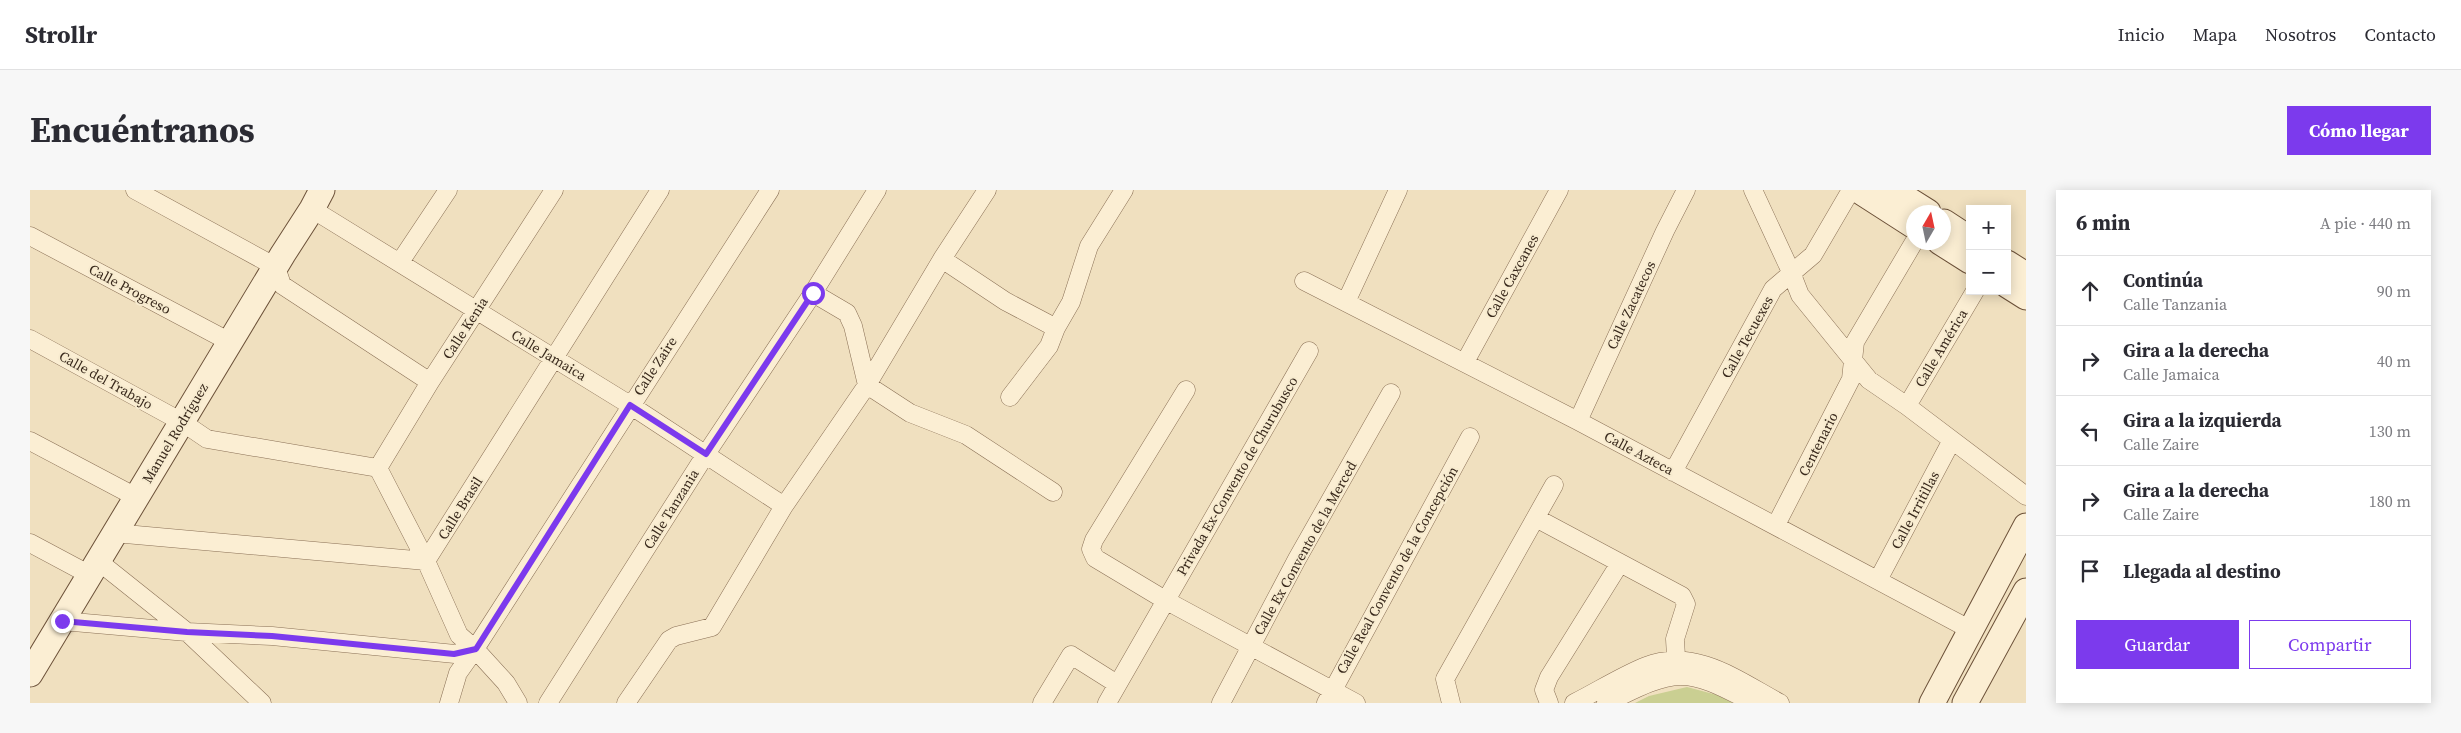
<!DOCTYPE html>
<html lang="es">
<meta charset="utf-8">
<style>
:root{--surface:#fff;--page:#f7f7f7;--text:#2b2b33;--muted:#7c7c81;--line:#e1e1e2;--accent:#7c3aed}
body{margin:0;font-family:"Source Serif 4",serif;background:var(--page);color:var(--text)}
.controls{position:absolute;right:15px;top:15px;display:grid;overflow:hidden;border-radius:0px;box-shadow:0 2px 12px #0003}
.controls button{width:45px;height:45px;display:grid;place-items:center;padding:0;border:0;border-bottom:1px solid var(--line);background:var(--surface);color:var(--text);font:25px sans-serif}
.compass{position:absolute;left:1876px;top:15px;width:45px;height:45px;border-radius:50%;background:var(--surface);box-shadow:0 2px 12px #0003;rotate:9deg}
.stop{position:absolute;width:15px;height:15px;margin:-11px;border:4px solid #7c3aed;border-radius:50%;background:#fff}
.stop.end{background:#7c3aed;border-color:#fff;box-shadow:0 1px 5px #0008}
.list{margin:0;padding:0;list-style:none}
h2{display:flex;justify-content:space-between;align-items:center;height:65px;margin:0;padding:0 20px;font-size:21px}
h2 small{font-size:16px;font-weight:400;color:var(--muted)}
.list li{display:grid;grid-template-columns:32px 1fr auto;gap:15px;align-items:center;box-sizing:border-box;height:70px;padding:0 20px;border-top:1px solid var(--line)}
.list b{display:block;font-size:19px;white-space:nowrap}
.list p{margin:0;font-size:16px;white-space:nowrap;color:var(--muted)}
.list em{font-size:16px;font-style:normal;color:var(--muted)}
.actions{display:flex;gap:10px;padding:15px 20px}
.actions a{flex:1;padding:11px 0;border:1px solid var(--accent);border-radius:0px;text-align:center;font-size:18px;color:var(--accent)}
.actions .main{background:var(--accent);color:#fff}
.icon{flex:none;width:28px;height:28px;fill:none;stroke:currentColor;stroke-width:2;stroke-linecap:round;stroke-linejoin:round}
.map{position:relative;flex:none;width:1996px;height:513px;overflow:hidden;border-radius:0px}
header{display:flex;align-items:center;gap:30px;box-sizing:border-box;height:70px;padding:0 25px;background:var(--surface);border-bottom:1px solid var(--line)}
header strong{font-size:24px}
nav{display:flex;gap:28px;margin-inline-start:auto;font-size:18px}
.intro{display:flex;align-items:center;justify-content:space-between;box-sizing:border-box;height:120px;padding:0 30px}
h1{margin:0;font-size:35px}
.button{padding:12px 22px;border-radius:0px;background:var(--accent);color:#fff;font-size:18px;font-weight:700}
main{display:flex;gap:30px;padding:0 30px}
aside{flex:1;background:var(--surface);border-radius:0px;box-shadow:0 2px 12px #0003}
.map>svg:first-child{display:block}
.green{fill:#cacf92}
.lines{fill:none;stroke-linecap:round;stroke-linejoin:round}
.street-casing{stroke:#8a7056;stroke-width:19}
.secondary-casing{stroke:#6c5139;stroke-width:27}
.street{stroke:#fbeed3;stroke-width:18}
.secondary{stroke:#fbeed3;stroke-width:25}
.route{stroke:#7c3aed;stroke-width:6}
.labels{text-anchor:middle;stroke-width:4;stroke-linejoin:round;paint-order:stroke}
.street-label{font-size:14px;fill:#39291c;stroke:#f7ebcf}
</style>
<header>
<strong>Strollr</strong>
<nav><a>Inicio</a><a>Mapa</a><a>Nosotros</a><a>Contacto</a></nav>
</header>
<div class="intro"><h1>Encuéntranos</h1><a class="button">Cómo llegar</a></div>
<main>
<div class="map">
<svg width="1996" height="513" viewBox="0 0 1996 513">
<rect width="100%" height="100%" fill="#f0e0bf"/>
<path class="green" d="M1657,497l30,8 16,8h-98l14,-7z"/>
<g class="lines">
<defs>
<path id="street" d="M105,0l141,77 6,18 148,97
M1723,0l38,82 9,23 69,85 38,26 119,90
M282,19l318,196 154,101
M0,46l200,106
M912,69l63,42 51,27 -7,18 -39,51
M370,72l48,-72
M1274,91l274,140 393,209
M783,103l34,20 6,13 14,59 43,28 56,22 87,57
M1316,112l52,-112
M1026,138l15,-26 18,-56 35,-56
M0,149l152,83 25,17 171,29
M1435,172l94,-172
M1156,200l-92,150 -3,9 4,9 70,42 191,103
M1877,216l68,-115
M1548,231l87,-190 21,-41
M0,251l106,56
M348,278l52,-86 124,-192
M348,278l48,93 33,74 16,14 31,34 12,20
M1643,282l100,-183 40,-34 38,-65
M1506,328l146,78 4,8 -11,35 2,36
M1746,335l75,-146 4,-37 59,-100
M84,343l312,28 234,-371
M0,353l60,32
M68,371l89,71 75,71
M1848,390l74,-140
M32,431l125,11 85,4 183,18 20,-5 295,-459
M419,513l9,-30 17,-24
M518,513l158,-249 107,-161 64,-103
M596,513l43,-63 7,-4 36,-9 72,-121 83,-121 75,-126 45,-69
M1012,513l29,-48 46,29
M1077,513l202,-352
M1191,513l76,-144 94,-166
M1296,513l144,-266
M1421,513l-6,-24 109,-194
M1519,513l-5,-13 5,-13 71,-114
M1544,513c24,-12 47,-27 72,-37 49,-19 93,15 134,37
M1576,513c70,-34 77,-38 147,0"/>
<path id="secondary" d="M1828,0l56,36
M1863,0l35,22
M1914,32l26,17
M1910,52l30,19
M1977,73l19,12
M1977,95l19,12
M0,484l253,-420 29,-45 10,-19
M1902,513l94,-177
M1935,513l61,-112"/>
</defs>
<use href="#street" class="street-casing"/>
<use href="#secondary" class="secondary-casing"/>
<use href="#street" class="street"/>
<use href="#secondary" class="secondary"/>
</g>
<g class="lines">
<path class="route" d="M32,431l125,11 85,4 182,18 22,-5 154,-244 76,49 107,-161"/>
</g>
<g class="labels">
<g class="street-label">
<text transform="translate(1482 86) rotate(-61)" y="5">Calle Caxcanes</text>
<text transform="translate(100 99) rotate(28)" y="5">Calle Progreso</text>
<text transform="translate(1601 115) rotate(-65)" y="5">Calle Zacatecos</text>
<text transform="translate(435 138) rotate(-57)" y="5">Calle Kenia</text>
<text transform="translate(1717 147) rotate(-61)" y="5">Calle Tecuexes</text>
<text transform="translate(1911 158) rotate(-59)" y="5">Calle América</text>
<text transform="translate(519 165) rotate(31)" y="5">Calle Jamaica</text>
<text transform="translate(625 176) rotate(-57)" y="5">Calle Zaire</text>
<text transform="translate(76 190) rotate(29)" y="5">Calle del Trabajo</text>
<text transform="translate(145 243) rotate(-59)" y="5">Manuel Rodríguez</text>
<text transform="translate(1788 254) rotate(-63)" y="5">Centenario</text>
<text transform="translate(1609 263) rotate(28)" y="5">Calle Azteca</text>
<text transform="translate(1207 286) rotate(-60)" y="5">Privada Ex-Convento de Churubusco</text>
<text transform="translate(430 318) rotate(-58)" y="5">Calle Brasil</text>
<text transform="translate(641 319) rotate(-58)" y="5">Calle Tanzania</text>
<text transform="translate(1885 320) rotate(-62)" y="5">Calle Irritillas</text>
<text transform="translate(1275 358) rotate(-61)" y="5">Calle Ex Convento de la Merced</text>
<text transform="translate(1367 380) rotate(-61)" y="5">Calle Real Convento de la Concepción</text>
</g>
</g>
</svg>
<div class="controls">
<button>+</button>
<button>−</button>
</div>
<svg class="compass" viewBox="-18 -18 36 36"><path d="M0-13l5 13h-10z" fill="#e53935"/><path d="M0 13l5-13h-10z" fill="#7c7c81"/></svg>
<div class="stop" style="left:783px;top:103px"></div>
<div class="stop end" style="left:32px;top:431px"></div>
</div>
<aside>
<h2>6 min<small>A pie · 440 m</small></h2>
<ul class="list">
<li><svg class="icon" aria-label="ahead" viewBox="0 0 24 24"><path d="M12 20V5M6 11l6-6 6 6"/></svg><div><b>Continúa</b><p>Calle Tanzania</p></div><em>90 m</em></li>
<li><svg class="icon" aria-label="right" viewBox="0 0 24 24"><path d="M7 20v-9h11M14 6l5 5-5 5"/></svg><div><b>Gira a la derecha</b><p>Calle Jamaica</p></div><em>40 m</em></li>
<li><svg class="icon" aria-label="left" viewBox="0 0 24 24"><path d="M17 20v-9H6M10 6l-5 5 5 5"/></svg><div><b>Gira a la izquierda</b><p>Calle Zaire</p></div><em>130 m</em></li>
<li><svg class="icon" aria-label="right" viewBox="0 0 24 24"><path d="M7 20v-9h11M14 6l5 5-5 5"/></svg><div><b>Gira a la derecha</b><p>Calle Zaire</p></div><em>180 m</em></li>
<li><svg class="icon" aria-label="arrive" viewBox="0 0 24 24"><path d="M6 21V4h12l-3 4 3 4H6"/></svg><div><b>Llegada al destino</b></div></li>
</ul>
<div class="actions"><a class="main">Guardar</a><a>Compartir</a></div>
</aside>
</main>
